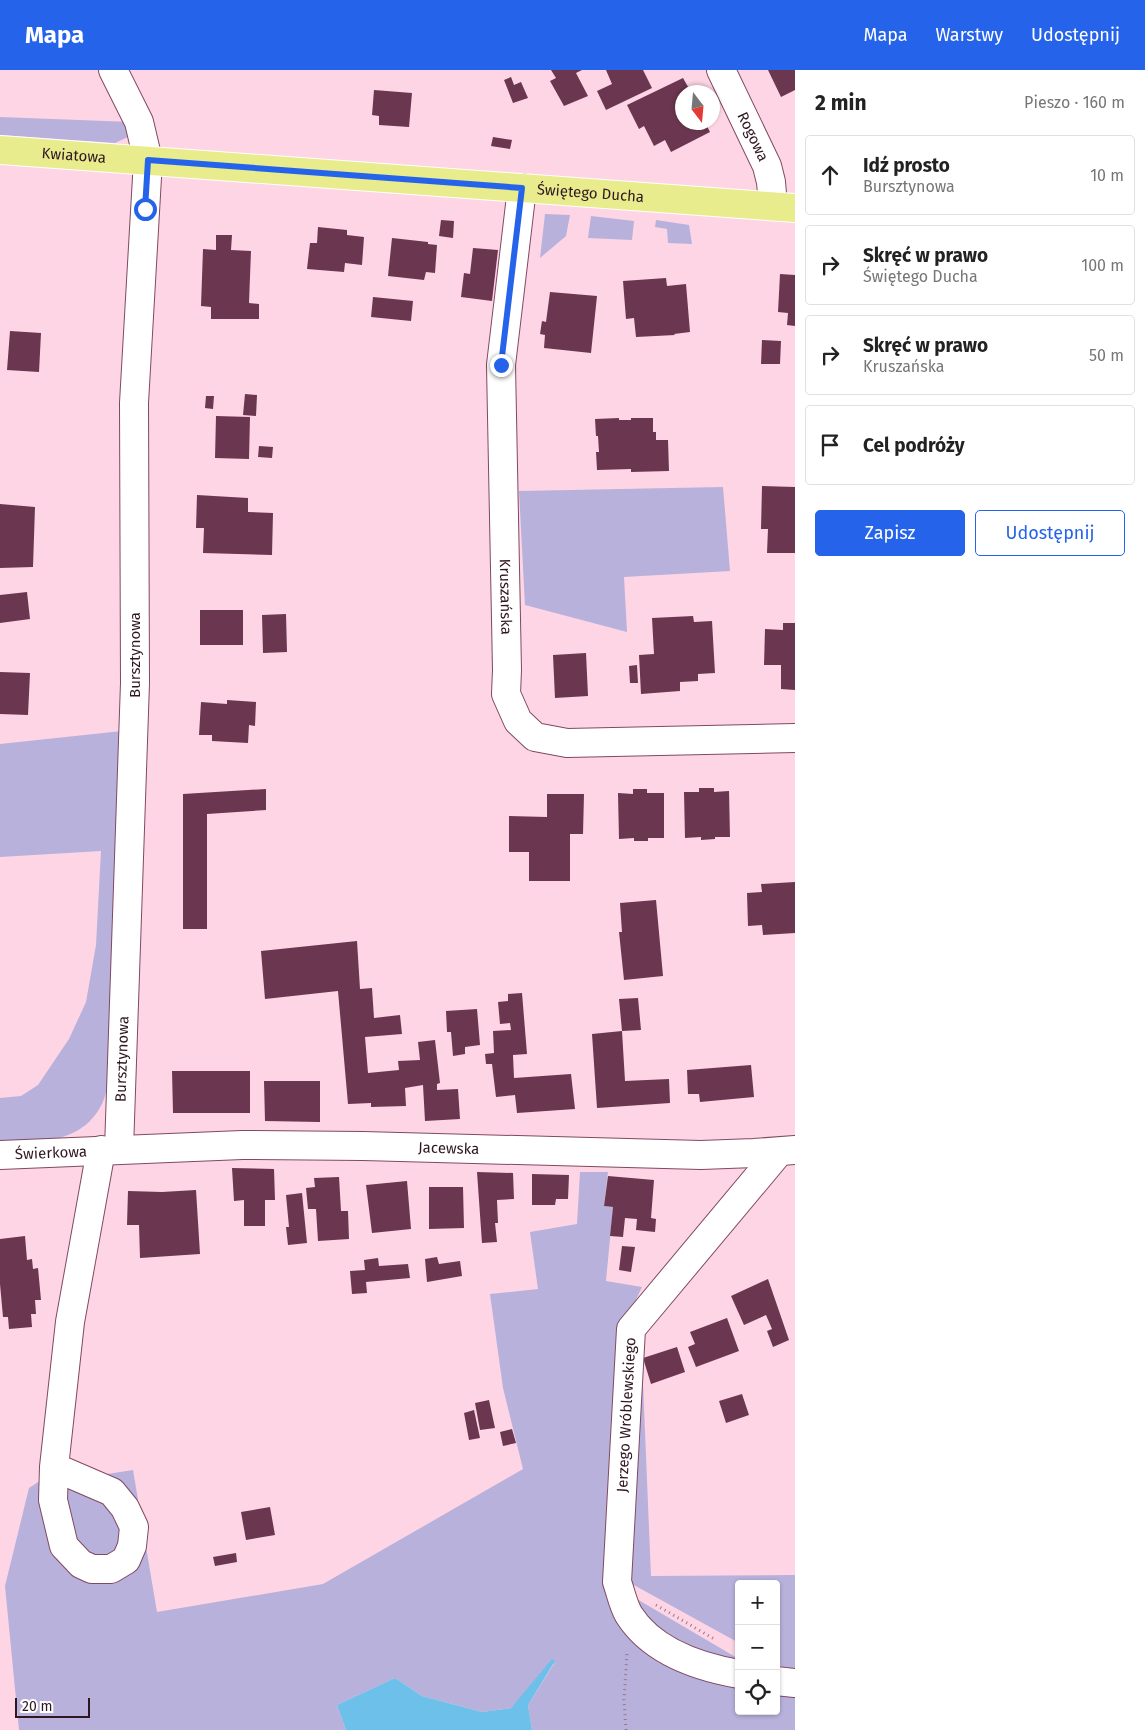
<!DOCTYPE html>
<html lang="pl">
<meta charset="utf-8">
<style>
:root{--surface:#fff;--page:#f6f6f6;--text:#222;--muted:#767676;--line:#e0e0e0;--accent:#2563eb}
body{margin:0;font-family:"Fira Sans",sans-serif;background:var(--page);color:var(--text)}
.controls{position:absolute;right:15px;bottom:15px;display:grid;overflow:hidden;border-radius:5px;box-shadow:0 1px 4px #0004}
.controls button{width:45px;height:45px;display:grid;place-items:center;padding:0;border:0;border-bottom:1px solid var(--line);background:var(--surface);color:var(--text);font:25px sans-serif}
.compass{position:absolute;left:675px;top:15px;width:45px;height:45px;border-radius:50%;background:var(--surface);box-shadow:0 1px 4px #0004;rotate:164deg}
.scale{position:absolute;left:15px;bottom:12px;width:75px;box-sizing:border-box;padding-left:5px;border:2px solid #2f1722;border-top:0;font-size:14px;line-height:18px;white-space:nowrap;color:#2f1722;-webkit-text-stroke:4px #fff;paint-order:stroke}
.stop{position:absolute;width:15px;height:15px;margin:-11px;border:4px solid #2563eb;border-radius:50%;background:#fff}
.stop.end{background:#2563eb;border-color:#fff;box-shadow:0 1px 5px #0008}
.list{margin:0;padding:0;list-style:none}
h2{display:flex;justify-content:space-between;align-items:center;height:65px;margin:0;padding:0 20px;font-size:21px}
h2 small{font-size:16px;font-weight:400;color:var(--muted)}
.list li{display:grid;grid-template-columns:32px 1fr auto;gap:15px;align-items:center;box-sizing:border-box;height:80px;margin:0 10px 10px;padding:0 10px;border:1px solid var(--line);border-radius:5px}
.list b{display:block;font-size:19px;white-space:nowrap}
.list p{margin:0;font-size:16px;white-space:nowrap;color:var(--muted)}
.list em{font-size:16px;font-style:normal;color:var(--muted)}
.actions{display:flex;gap:10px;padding:15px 20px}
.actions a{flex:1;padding:11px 0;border:1px solid var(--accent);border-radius:5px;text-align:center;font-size:18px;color:var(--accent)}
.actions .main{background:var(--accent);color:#fff}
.icon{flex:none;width:28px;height:28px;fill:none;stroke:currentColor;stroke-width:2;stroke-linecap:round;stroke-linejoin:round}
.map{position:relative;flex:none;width:795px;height:1660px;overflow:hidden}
header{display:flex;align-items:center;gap:30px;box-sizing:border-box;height:70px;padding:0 25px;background:var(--accent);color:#fff}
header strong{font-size:24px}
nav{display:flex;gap:28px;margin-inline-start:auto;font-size:18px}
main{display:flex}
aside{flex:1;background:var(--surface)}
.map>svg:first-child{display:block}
.green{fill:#b8b1dc}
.water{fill:#6dc0ea}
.building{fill:#6b364f}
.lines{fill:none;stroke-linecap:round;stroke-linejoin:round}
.minor-casing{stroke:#804962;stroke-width:30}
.major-casing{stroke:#fff;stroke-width:30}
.path{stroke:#987886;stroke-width:3;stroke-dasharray:1 4;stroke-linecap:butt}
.minor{stroke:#fff;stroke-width:28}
.major{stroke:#e8ec8d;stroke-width:28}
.route{stroke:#2563eb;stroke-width:6}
.labels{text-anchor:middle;stroke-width:5;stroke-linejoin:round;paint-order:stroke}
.street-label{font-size:15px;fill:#2f1722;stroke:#fff}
</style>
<header>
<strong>Mapa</strong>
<nav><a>Mapa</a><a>Warstwy</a><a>Udostępnij</a></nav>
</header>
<main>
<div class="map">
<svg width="795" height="1660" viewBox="0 0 795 1660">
<rect width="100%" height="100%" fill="#fdd5e5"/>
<path class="green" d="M0,47l131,5 1,13 -17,8 -115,-8z
M545,144l25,1 -4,21 -26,22z
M591,146l43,5 -2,19 -44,-2z
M656,150l33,5 3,19 -24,-1 -1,-14 -12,-2z
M723,417l7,84 -106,6 3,55 -102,-27 -6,-114z
M122,661l-7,119 -5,224c-2,10 -4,21 -8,30 -21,41 -62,37 -102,38v-44l21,-2 17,-11 31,-46 17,-37 10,-57 5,-94 -101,6v-113z
M580,1102h28l-4,34 9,1 -7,74 36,6 -19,40 -3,293 119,64v27h37v-19l19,2v36h-263l-4,-25 27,-43 -44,46 -29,4 -60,-16 -27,-18 -58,27 9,25h-327l-14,-144 24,-98 37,-24 22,13 45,-7 24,142 166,-28 200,-115 -20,-81 -13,-94 48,-5 -8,-57 47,-8z
M641,1266l10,240 144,-1v94l-12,-2 -7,-4v-79h-37v59l-116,-64z
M630,1525l109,64v9l-83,-34z"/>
<path class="water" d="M552,1589l3,2 -27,44 4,25h-186l-9,-25 58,-27 27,18 60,16 29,-4z"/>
<path class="building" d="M551,0h31l-6,3 12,23 -24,10 -14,-25 6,-3z
M606,0h37l9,18 -46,22 -9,-19 15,-7z
M768,0h27v20l-14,7z
M511,7l3,8 7,-3 7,16 -15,5 -9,-23z
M683,8l8,14h-9v30h23l5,10 -39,20 -6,-12 -11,6 -10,-20 -5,3 -12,-24z
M374,20l38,3 -3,34 -30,-2v-9l-7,-1z
M493,67l19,3 -2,9 -19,-3z
M441,150l13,1 -1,17 -14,-2z
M318,157l29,3v5l17,2 -2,28 -17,-2 -1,9 -37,-3 3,-26h7z
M216,165h16l-1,15 20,1 -2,52 10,1v15h-48v-12l-10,-1 2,-57 13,1z
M392,168l36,4v2l9,1 -2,28 -9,-1 -2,8 -36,-4z
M473,178l25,2 -6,51 -31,-4 3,-24 6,1z
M780,204l15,1v51l-8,-1 1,-12 -10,-1z
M666,208l1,8 19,-2 4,48 -16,2 1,1 -39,2 -2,-19 -8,1 -3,-38z
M550,222l47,4 -6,57 -47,-5 1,-13 -5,-1 2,-13 4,1z
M373,227l40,4 -2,20 -40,-4z
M10,261l31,2 -2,39 -32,-2z
M762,270l19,1 -1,23h-19z
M245,324l12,1 -1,21 -13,-1z
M206,326h8l-1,13 -8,-1z
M216,346l34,1 -1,42 -34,-1z
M619,348v2h12v-2h22v14h3v8h12l1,31 -38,1v-3l-34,1 -1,-18h3l-1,-16h-2l-1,-17z
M259,376l14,1 -1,11 -14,-1z
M762,416l33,1v66h-28l1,-24h-7z
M197,425l51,3v14l25,1 -1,42 -69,-2 1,-25h-8z
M0,434l35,3 -2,60 -33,1z
M27,522l3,27 -30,4v-28z
M200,540h43v35h-43z
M286,544l1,38 -24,1 -1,-38z
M693,546l1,6 18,-1 3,52 -17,1v7l-18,1v9l-39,3 -2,-39 15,-1 -2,-36z
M783,553h12v67l-14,-1v-24h-17l1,-36 18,1z
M586,583l2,43 -33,2 -2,-43z
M637,595l1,18h-8l-1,-17z
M0,602l30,1 -2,42 -28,-1z
M227,630l29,2 -1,24 -6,-1 -1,18 -36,-2v-6h-13l2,-33 26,2z
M699,718h15v4l15,-1 1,46h-15v2l-14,1v-3l-16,1 -1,-46h15z
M266,719v21l-59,4v115h-24v-135z
M633,719h14v4h17v45h-16v3h-14v-3l-15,1 -1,-46 15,1z
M547,724h37l-1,40h-13v47h-41v-29h-20v-36l38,1z
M795,812v51l-32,2 -1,-10 -14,1 -1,-33 15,-1 -1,-8z
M656,830l7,76 -39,4 -5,-48h3l-2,-29z
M357,871l3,48 12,-1 2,30 26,-3 2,19 -37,3 3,36 31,-3 -1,-9 22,-1 -2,-18 17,-2 5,43 -3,1v6l21,-1 2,30 -35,2 -2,-36 -18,3 1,18 -35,1v-4l-23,1 -10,-113 -73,8 -4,-48z
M522,923l5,61 -14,1 1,23 57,-4 4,35 -58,4 -2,-18 -19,2 -4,-33h-6l-1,-10 9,-1 -1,-22 18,-1 -1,-7 -10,1 -2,-22 10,-1v-7z
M638,928l3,32 -19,1 -3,-32z
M477,939l3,36 -15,2v7l-12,2 -2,-24h-4l-1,-21z
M622,961l3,50 44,-2 1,24 -73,5 -5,-74z
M751,995l3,32 -54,5 -1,-8h-11l-1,-24z
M172,1001h78v42h-77z
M264,1011h56v41l-55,-1z
M232,1098l42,1 1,31h-10v26h-21v-26l-10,1z
M477,1102l36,1 1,26 -17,1 1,23h-3l2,19 -15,1z
M532,1104l37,1 -1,24h-12l-1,6h-23z
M608,1106l46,4 -3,38 5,1 -1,13 -19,-2 1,-11 -12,-1 -2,19 -13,-1 3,-29 -9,-1z
M339,1107l2,34h7l1,28 -31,2 -2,-32h-8l-2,-21 9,-1 -1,-9z
M407,1111l4,48 -39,4 -6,-48z
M429,1117h34l1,41 -35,1z
M196,1120l4,64 -60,4 -1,-33h-12l1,-34 34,1z
M302,1123l5,50 -19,2 -2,-18h3l-3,-32z
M25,1166l2,24 5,-1 1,10 5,-1 3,32h-6l1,14h-5l1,13 -23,2 -1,-12h-5l-3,-33v-45z
M622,1176l13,1 -4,25 -12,-2z
M437,1187l2,7 21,-3 2,15 -35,6 -2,-23z
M378,1188l1,8 29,-2 2,14 -44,4 1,11 -15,1 -2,-23 15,-1 -1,-10z
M768,1209l21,61 -16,7 -6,-16 5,-2 -6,-14 -22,10 -13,-29z
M727,1248l12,33 -43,16 -8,-20 7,-3 -5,-12z
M677,1277l8,25 -34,12 -8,-26z
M742,1324l7,21 -23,8 -7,-22z
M489,1330l6,28 -15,2 -5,-27z
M474,1340l6,28 -11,2 -5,-27z
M512,1359l4,14 -13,3 -3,-14z
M270,1437l5,28 -29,5 -5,-28z
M236,1483l1,9 -22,4 -2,-9z"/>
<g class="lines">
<defs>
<g id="minor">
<path d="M113,0l26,52 9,38 -14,243 1,280 -16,466"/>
<path id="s1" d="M721,0l46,96 4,16 2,24"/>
<path id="s2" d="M522,118l-21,177 6,305 -1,24 12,27 17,16 32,6 228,-5"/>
<path id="s3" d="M0,1085l242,-10 121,1 338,9 53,-2 41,-3"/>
<path d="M54,1397l58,25 13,16 9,19 -2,19 -6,14 -15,9h-19l-11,-5 -17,-18 -11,-46 1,-33 16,-145 31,-172"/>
<path id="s4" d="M739,1604c-40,-7 -87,-23 -110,-59 -6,-10 -8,-22 -12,-33l14,-253 148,-177"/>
<path d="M776,1611l19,2"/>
</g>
<g id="major">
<path id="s5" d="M0,80l795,58"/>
</g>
</defs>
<use href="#minor" class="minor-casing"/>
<use href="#major" class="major-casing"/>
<path class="path" d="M656,1535l60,35
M626,1660l-2,-30 3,-47"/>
<use href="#minor" class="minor"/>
<use href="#major" class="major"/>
</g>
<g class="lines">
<path class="route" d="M145,139l3,-49 374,28 -21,177"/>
</g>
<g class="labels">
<g class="street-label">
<text dy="5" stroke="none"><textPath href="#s1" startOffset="74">Rogowa</textPath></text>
<text dy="5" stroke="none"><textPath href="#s5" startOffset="74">Kwiatowa</textPath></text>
<text dy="5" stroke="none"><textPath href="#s5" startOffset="592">Świętego Ducha</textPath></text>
<text dy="5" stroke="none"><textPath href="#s2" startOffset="410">Kruszańska</textPath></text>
<text transform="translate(135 585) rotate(-90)" y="5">Bursztynowa</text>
<text transform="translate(122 989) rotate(-88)" y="5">Bursztynowa</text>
<text dy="5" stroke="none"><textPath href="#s3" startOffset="449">Jacewska</textPath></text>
<text dy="5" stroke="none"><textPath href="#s3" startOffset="51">Świerkowa</textPath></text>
<text dy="5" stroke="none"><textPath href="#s4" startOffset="331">Jerzego Wróblewskiego</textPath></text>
</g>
</g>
</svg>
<div class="controls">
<button>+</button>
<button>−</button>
<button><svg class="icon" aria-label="locate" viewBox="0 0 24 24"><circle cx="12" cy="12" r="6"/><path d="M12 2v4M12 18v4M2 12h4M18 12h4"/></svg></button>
</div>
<svg class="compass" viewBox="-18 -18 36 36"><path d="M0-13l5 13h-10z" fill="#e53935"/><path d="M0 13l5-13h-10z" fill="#767676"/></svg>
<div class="scale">20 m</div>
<div class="stop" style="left:145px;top:139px"></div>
<div class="stop end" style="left:501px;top:295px"></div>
</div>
<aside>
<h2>2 min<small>Pieszo · 160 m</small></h2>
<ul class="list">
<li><svg class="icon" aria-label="ahead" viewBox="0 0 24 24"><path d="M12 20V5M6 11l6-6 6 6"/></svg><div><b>Idź prosto</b><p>Bursztynowa</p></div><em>10 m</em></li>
<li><svg class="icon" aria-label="right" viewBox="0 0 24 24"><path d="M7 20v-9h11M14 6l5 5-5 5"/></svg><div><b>Skręć w prawo</b><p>Świętego Ducha</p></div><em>100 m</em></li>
<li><svg class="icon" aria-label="right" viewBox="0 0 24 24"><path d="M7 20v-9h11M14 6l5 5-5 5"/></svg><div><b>Skręć w prawo</b><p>Kruszańska</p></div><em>50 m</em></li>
<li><svg class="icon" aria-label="arrive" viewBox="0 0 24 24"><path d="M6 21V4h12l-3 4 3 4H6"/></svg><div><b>Cel podróży</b></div></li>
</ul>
<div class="actions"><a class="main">Zapisz</a><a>Udostępnij</a></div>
</aside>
</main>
